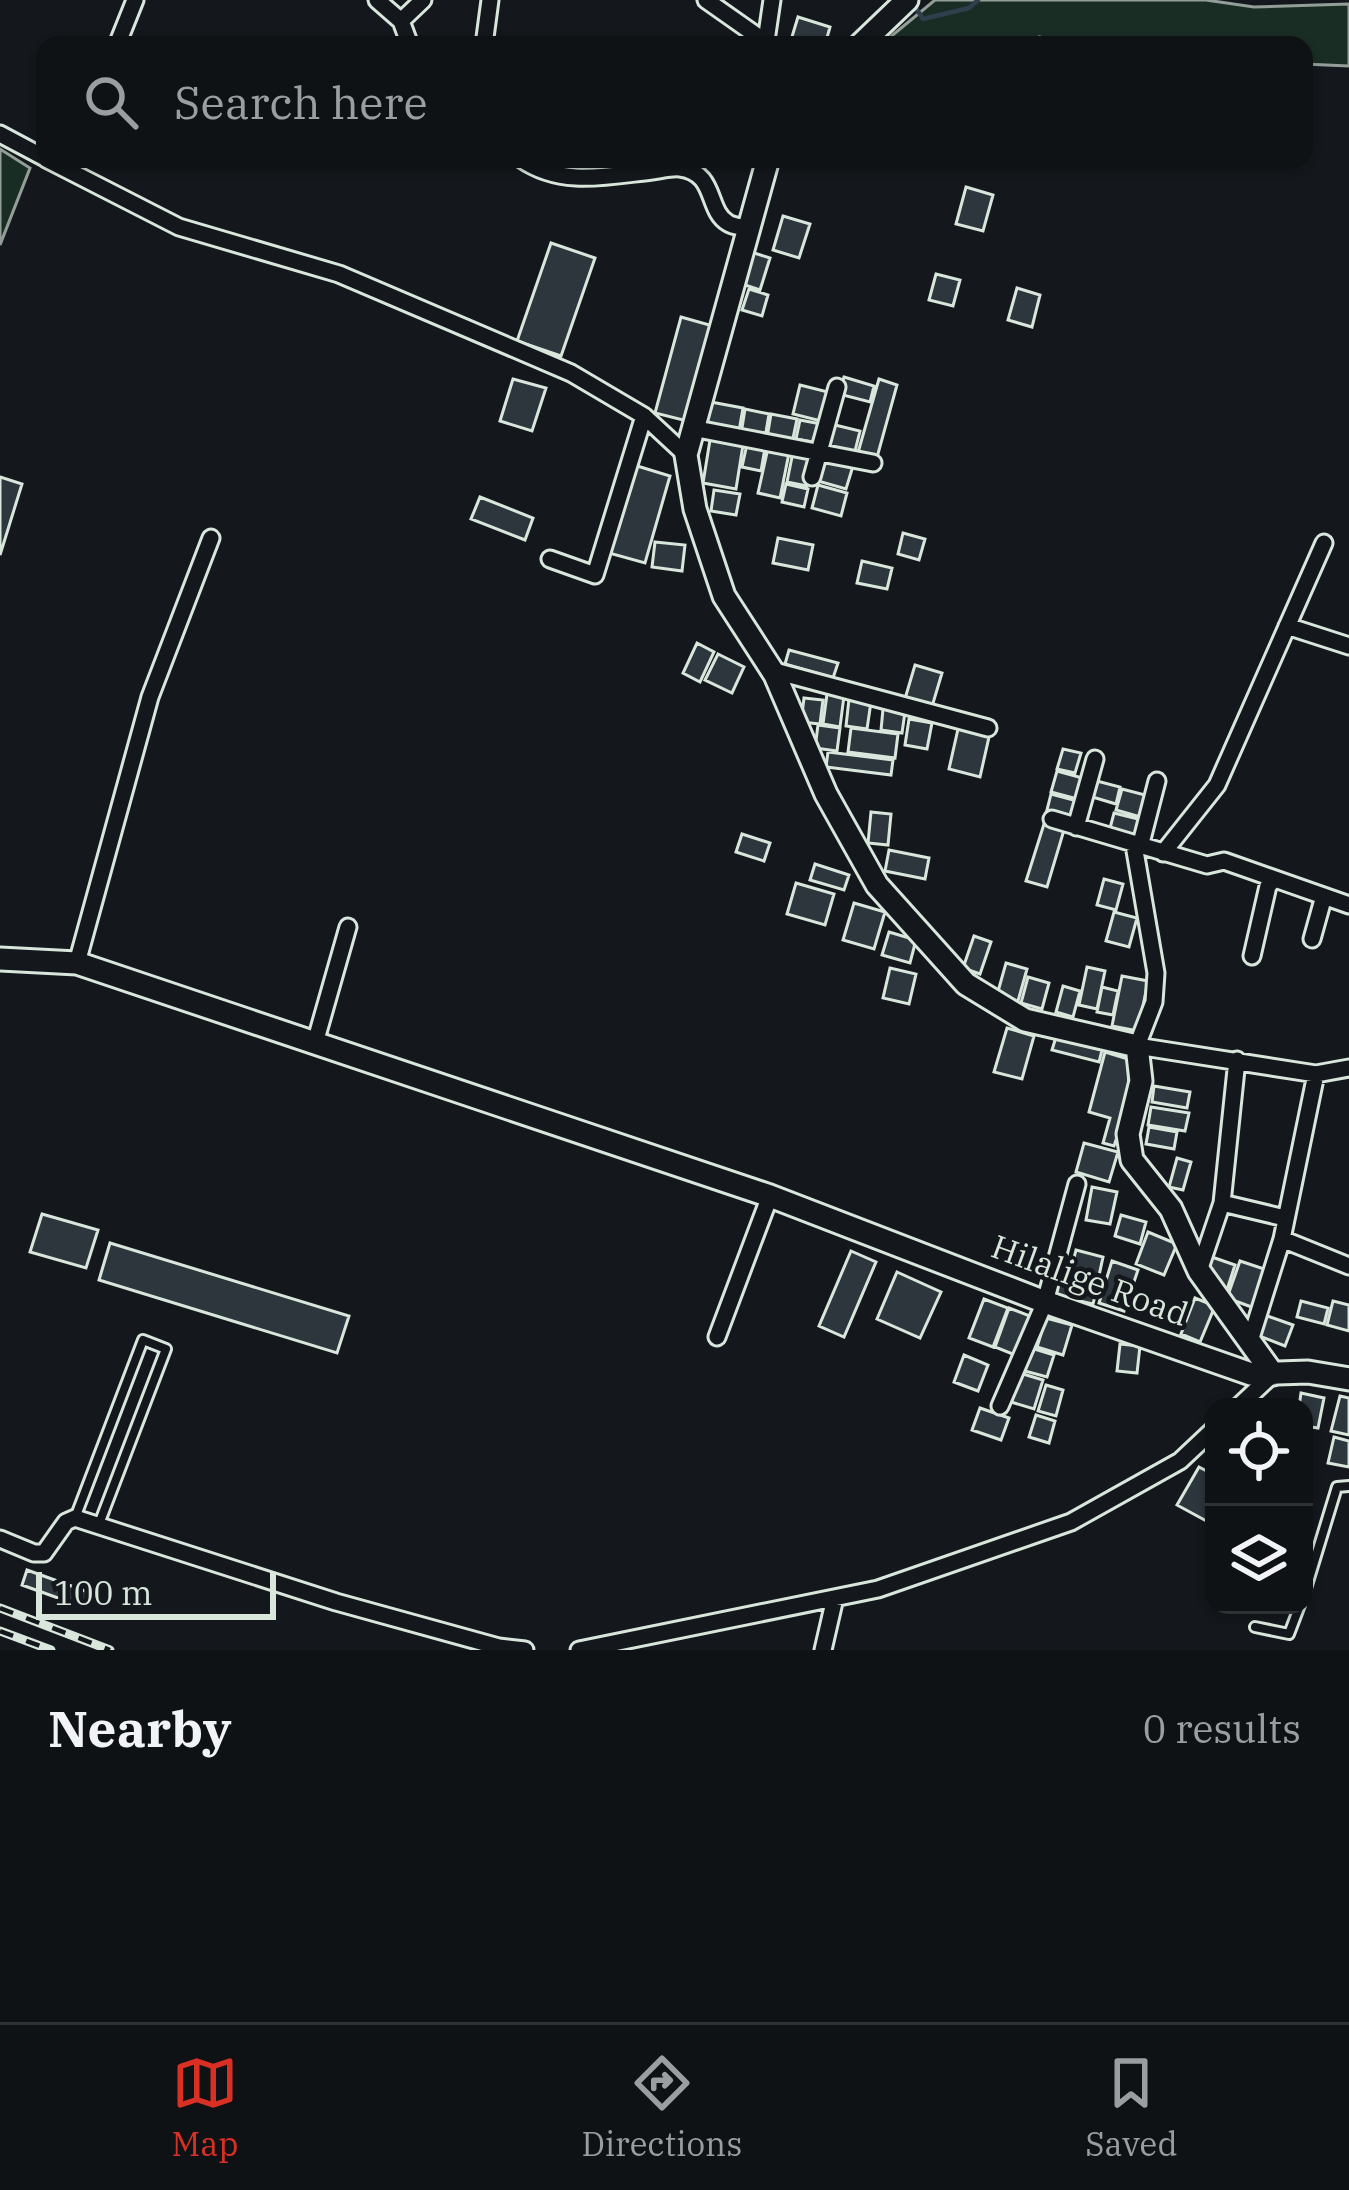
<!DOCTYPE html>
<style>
:root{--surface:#0f1215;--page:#1d2022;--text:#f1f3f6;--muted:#9b9ea0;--line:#2f3234;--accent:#d93025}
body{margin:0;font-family:"IBM Plex Serif",serif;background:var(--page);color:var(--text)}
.controls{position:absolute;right:36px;bottom:36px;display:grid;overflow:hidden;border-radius:24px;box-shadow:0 3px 9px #0004}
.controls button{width:108px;height:108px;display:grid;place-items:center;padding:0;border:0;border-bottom:3px solid var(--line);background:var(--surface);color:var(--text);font:60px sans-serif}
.scale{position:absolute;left:36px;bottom:30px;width:240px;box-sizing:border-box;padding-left:12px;border:6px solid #d8e6dc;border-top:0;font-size:33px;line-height:42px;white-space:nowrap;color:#d8e6dc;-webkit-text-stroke:9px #14181c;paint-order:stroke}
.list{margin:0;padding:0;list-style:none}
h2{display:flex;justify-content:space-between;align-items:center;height:156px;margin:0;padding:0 48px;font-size:51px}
h2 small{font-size:39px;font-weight:400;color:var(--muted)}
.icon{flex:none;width:66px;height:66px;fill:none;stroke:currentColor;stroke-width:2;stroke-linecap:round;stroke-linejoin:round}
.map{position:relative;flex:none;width:1349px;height:1650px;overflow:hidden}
.search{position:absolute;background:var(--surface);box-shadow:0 3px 9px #0004;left:36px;right:36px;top:36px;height:132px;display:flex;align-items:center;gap:30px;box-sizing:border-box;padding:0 42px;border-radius:24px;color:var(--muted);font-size:45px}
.sheet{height:372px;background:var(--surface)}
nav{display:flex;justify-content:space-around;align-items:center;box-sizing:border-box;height:168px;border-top:3px solid var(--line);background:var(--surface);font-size:33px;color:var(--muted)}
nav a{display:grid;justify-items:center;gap:6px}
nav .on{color:var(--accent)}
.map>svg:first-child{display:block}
.green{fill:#1a2d24;stroke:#939e99;stroke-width:3}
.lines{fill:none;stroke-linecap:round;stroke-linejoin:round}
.stream{stroke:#2f3f4d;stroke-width:4.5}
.building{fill:#2c363c;stroke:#d8e6dc;stroke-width:3}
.lane-casing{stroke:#d8e6dc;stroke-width:14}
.street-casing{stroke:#d8e6dc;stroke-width:21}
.secondary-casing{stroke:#d8e6dc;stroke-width:27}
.lane{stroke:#14181c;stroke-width:8}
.street{stroke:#14181c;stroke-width:15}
.secondary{stroke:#14181c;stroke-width:21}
.rail-casing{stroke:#d8e6dc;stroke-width:9}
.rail{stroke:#14181c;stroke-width:4.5;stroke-dasharray:14;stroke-linecap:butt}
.labels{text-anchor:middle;stroke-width:9;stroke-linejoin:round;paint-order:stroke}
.street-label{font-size:33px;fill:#d8e6dc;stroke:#14181c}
</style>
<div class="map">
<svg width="1349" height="1650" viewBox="0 0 1349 1650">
<rect width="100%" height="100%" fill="#14181c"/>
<path class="green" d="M935,0h271l48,7 95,-3v62l-45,-2v-19h-221l-44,-8 -6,8h-126l-18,-7z
M0,149l30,19 -30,77z"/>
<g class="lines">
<path class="stream" d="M912,2l11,17 46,-11 9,-8"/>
</g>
<path class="building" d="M798,17l32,10 -5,18 -34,-5z
M966,187l27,8 -10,36 -27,-7z
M783,216l27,8 -11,34 -26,-8z
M551,243l44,15 -34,98 -44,-15z
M751,252l19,6 -10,32 -18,-6z
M936,274l24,6 -7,26 -24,-6z
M1017,288l23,7 -8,32 -24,-7z
M749,289l19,6 -6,21 -20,-6z
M681,317l32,9 -26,95 -32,-8z
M844,377l30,9 -4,16 -31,-8z
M513,379l33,9 -14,43 -32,-10z
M879,379l18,6 -21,76 -19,-5z
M800,385l28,7 -7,29 -28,-7z
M711,402l32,6 -4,23 -33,-7z
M745,409l24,5 -4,24 -24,-4z
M771,414l26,5 -5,24 -25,-5z
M800,420l21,4 -3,19 -22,-4z
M831,424l29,7 -6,24 -29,-8z
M710,440l33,5 -7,44 -33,-6z
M747,444l18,4 -4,23 -19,-4z
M768,448l21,5 -9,45 -22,-5z
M793,452l21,4 -7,30 -20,-4z
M825,458l28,8 -7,23 -28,-8z
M634,465l36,11 -25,87 -36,-10z
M0,477l22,7 -22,71z
M786,484l22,5 -4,18 -22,-5z
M818,485l29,8 -6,23 -29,-8z
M714,490l26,4 -4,21 -25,-4z
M480,497l53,21 -8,22 -54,-21z
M903,533l22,6 -6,21 -21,-6z
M778,538l35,7 -5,25 -35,-7z
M655,542l30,3 -3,26 -30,-4z
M862,561l30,7 -5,21 -30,-6z
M697,643l17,9 -14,30 -17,-9z
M789,650l49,13 -5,15 -48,-14z
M718,654l26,13 -12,26 -27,-13z
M915,665l27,8 -11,37 -27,-8z
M827,694l17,2 -4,31 -17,-3z
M804,698l19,2 -3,24 -19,-2z
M849,699l22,3 -4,27 -21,-3z
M883,709l22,3 -3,21 -21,-3z
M909,719l23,4 -5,26 -22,-4z
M818,725l22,3 -3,23 -22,-3z
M851,728l47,6 -3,24 -47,-6z
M958,729l31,8 -9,40 -31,-8z
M1063,749l18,4 -6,20 -18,-4z
M828,752l65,8 -2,15 -65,-8z
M1057,771l29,8 -5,21 -30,-8z
M1093,780l27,7 -4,17 -27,-8z
M1122,789l27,7 -5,22 -28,-8z
M1051,794l30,8 -5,19 -30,-7z
M871,812l20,2 -3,31 -20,-2z
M1114,813l28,7 -5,19 -28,-7z
M1044,824l20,6 -17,57 -21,-6z
M742,834l28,9 -6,18 -28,-9z
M889,850l40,8 -4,21 -40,-8z
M815,864l34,11 -5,15 -34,-10z
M1104,879l19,5 -7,26 -19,-5z
M796,883l38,11 -9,31 -38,-11z
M854,903l31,9 -11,37 -31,-9z
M1114,912l23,6 -8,29 -23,-6z
M889,932l27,8 -6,23 -28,-8z
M974,936l17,6 -11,32 -17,-6z
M1006,963l21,6 -9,32 -21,-6z
M1087,967l18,4 -8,38 -18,-4z
M890,968l26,6 -7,30 -26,-6z
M1122,976l26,5 -10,50 -26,-5z
M1028,977l21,6 -7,26 -21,-6z
M1063,986l17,5 -7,26 -17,-5z
M1102,987l16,4 -5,24 -16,-3z
M1007,1028l27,8 -12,43 -28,-7z
M1056,1037l46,13 -3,12 -47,-12z
M1105,1052l23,7 1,42 -15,45 -11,-3 7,-25 -21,-6z
M1154,1086l36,6 -3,16 -35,-6z
M1151,1107l38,6 -4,18 -37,-6z
M1149,1127l28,5 -3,17 -28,-5z
M1084,1143l34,9 -9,30 -33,-10z
M1177,1158l14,4 -8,28 -14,-3z
M1092,1187l25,5 -7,32 -24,-4z
M42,1214l56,16 -12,38 -56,-16z
M1121,1215l25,7 -6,22 -25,-8z
M1148,1232l29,12 -13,31 -28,-11z
M110,1243l239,73 -12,37 -238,-73z
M1076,1250l27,7 -6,28 -28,-7z
M851,1251l25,11 -32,75 -25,-11z
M1209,1256l26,9 -10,31 -21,-25z
M1112,1261l26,9 -14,41 -25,-8z
M1240,1261l30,10 -13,38 -30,-11z
M897,1272l44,20 -21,46 -43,-19z
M1057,1278l40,10 -4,16 -40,-9z
M1195,1298l20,8 -15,36 -19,-8z
M984,1299l24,9 -15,39 -24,-9z
M1301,1301l27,7 -4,16 -27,-7z
M1333,1301l16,4v26l-22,-6z
M1009,1308l21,8 -15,39 -20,-8z
M1262,1314l31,11 -8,21 -31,-12z
M1046,1318l26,7 -9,30 -26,-8z
M1120,1344l20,2 -3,27 -20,-2z
M1028,1347l26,8 -7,22 -26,-7z
M964,1355l24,10 -10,26 -24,-9z
M1020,1373l23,7 -9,29 -23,-7z
M1046,1385l17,5 -7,26 -18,-5z
M1301,1393l23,5 -6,30 -14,-2v-19h-5z
M1340,1396l9,2v37l-18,-4z
M980,1408l29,10 -8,22 -29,-10z
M1036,1415l19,6 -6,22 -20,-6z
M1334,1437l15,4v26l-21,-4z
M1199,1467l15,8 -2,49 -35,-19z
M27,1570l61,22 -5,15 -61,-22z"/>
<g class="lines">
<defs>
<path id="lane" d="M75,1518l68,-178 23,9 -67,175
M1304,1595l33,-108 12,-1
M1255,1627l34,7 11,-29"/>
<path id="street" d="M377,0l24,21 9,24
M706,0l64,45
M401,21l22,-21
M766,41l6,-41
M117,45l18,-45
M484,45l6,-45
M0,134l45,24
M46,159l133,68 160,47 232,99 73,43 42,39
M521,159c40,28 86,17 131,12 8,-1 20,-4 28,-3 37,5 26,42 48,55 6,4 13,3 19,5
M692,428l181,35
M812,477l25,-90
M550,559l45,16 49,-159
M1287,626l62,20
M771,670l217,58
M1052,819l155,46 17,-4 125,44
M1076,827l19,-68
M1134,845l22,128 -2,29 -17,44 179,28 33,-6
M1140,847l17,-66
M1163,853l54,-68 107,-242
M1312,939l12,-43
M1252,956l16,-70 6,-7
M77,963l73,-266 61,-159
M315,1043l33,-116
M1237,1060l-15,143 63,15
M1282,1239l67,27
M1199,1271l23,-68
M717,1337l53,-141
M1250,1341l32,-102 34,-165
M1000,1406l45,-104 32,-118
M1238,1407l35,-33
M0,1539l34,14h10l22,-31 9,-4 261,84 163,45 26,3
M579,1650l299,-61 193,-67 109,-61 34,-32
M823,1650l12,-52"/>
<path id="secondary" d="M860,45l47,-45
M768,159l-82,296 9,54 29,87 51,79 51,119 51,91 89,99 59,36 112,26 4,35 -13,53 4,26 39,49 28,62 74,103
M0,959l77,4 693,233 275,106 206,72 57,-2 41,7"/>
</defs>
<use href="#lane" class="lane-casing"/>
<use href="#street" class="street-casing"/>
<use href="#secondary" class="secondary-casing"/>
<use href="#lane" class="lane"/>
<use href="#street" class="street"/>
<use href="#secondary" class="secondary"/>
<defs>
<path id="rail" d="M0,1608l110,42
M0,1631l51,19"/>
</defs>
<use href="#rail" class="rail-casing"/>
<use href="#rail" class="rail"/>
</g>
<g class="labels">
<g class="street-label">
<text transform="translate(1090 1280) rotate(20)" y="12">Hilalige Road</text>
</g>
</g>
</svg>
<div class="controls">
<button><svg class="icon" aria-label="locate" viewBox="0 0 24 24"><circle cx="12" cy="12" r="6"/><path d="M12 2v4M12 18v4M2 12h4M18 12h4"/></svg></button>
<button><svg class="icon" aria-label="layers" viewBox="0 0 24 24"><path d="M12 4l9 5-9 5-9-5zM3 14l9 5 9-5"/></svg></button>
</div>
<div class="scale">100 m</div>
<div class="search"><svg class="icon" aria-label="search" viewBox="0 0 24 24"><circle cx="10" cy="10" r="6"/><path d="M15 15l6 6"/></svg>Search here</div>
</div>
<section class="sheet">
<h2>Nearby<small>0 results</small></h2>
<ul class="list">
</ul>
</section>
<nav>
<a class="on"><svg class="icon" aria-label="map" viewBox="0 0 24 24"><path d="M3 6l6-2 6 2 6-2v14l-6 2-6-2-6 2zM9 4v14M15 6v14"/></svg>Map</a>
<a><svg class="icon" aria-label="directions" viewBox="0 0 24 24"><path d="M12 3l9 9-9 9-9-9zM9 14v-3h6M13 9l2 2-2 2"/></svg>Directions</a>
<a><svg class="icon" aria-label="saved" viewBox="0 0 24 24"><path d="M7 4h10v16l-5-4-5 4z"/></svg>Saved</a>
</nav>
